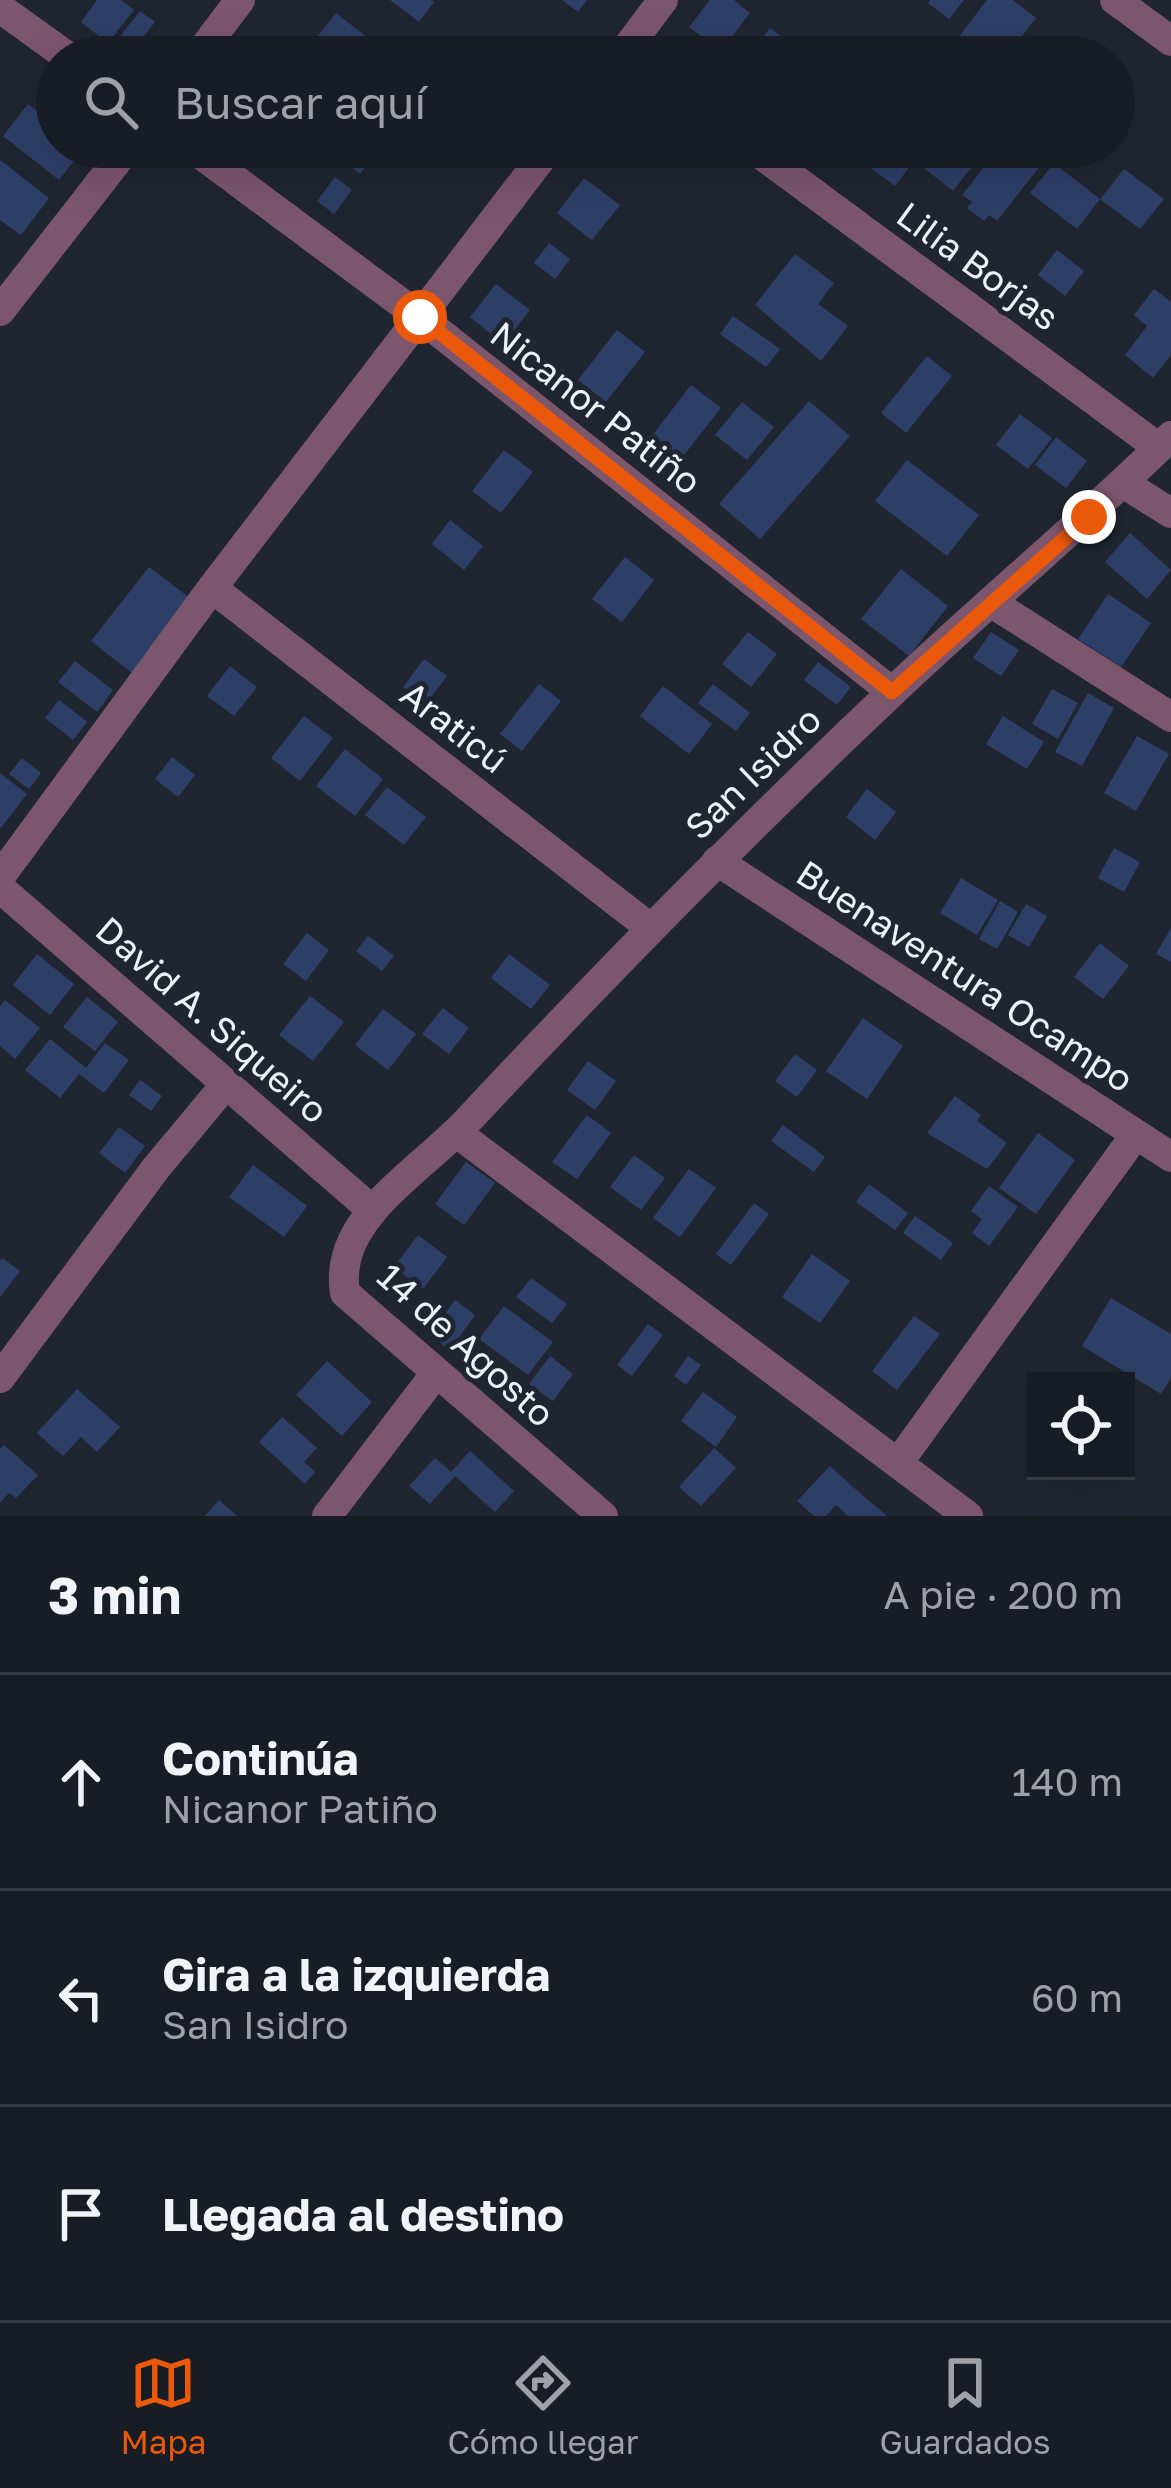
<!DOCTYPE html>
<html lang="es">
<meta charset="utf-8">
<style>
:root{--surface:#181c25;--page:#252932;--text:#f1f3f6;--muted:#9fa1a7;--line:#363a42;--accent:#ea580c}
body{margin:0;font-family:"Golos Text",sans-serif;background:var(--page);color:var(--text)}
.controls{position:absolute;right:36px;bottom:36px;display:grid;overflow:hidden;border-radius:0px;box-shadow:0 12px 48px #0002}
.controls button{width:108px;height:108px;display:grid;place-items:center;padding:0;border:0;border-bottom:3px solid var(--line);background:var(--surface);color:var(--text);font:60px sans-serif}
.stop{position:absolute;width:36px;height:36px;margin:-27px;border:9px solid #ea580c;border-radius:50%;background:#fff}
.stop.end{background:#ea580c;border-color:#fff;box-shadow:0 3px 12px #0008}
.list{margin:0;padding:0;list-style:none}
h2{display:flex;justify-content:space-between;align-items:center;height:156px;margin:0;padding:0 48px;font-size:51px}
h2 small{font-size:39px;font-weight:400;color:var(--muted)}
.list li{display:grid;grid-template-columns:78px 1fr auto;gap:36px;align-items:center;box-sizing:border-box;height:216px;padding:0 48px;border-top:3px solid var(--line)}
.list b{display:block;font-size:45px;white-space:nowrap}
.list p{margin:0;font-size:39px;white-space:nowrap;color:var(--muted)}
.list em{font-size:39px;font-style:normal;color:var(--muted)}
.icon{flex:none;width:66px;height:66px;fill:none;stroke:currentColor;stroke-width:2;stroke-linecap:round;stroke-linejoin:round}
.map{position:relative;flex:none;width:1171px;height:1516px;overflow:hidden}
.search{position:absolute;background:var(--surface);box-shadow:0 12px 48px #0002;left:36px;right:36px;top:36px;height:132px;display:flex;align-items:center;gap:30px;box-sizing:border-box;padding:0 42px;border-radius:66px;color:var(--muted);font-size:45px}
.sheet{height:804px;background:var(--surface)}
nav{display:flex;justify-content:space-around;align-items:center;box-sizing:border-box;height:168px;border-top:3px solid var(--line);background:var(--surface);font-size:33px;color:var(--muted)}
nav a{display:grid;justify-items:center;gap:6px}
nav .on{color:var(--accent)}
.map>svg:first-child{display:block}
.building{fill:#2e3f67}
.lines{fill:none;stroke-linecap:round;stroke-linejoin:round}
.street{stroke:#7c566d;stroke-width:30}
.route{stroke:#ea580c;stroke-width:15}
.labels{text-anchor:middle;stroke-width:10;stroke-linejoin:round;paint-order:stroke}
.street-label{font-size:36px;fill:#edf1f9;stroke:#202631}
</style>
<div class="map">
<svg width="1171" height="1516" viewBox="0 0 1171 1516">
<rect width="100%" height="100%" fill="#202631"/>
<path class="building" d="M97,0h24l13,10 -26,33 -27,-21z
M390,0h41l3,2 -15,20z
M562,0h25l-9,12z
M710,0h24l16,13 -29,38 -32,-24z
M930,0h34l-15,19 -21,-16z
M987,0h26l23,18 -30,39h-25l-24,-18z
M140,11l15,11 -23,29 -15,-11z
M336,13l31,24 -16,20h-29l-13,-10z
M770,28l28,21 -6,8h-45z
M1081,38l24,19h-38z
M28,104l29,22v21h28l-26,33 -56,-44z
M347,147h34l-21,27 -21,-17z
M473,147h44l-16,21z
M889,147h36l-30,39 -23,-17z
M940,147h11l23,17 -21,27 -29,-23z
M1000,147h25l19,14 -47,60 -8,-6 -5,6 -17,-13 5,-6 -10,-7z
M0,160l49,38 -28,37 -21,-15z
M1054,163l46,36 -23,30 -47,-36z
M1124,169l40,30 -24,30 -40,-30z
M335,177l17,13 -18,24 -17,-13z
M584,178l36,27 -28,35 -35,-27z
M549,243l21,16 -15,20 -21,-16z
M1057,250l27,21 -19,25 -27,-21z
M795,254l39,29 -16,21 30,22 -27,35 -66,-56z
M496,284l34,26 -27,34 -33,-27z
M1154,289l17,13v53l-18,23 -28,-23 22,-29 -13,-11z
M733,316l47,33 -14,18 -46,-33z
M617,330l28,22 -39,50 -28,-22z
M927,356l25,20 -46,57 -25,-20z
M691,385l30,23 -41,52 -29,-23z
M809,401l41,35 -90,103 -41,-35z
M742,402l32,25 -27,33 -32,-25z
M1020,414l32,24 -24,31 -32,-24z
M1056,437l31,24 -21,27 -31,-23z
M504,450l29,22 -32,41 -29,-22z
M907,460l72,55 -32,41 -72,-55z
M450,520l33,26 -19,24 -32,-26z
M1130,533l41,37 -24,29 -42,-37z
M625,557l29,23 -32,42 -30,-23z
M149,567l41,31 -58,75 -41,-32z
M901,569l47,37 -39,50 -48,-37z
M1108,594l43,29 -30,44 -43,-28z
M748,632l29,22 -26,33 -29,-23z
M991,632l28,18 -18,26 -28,-18z
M424,659l23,17 -21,28 -23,-17z
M75,661l38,29 -16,22 -39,-30z
M818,662l33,25 -14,18 -33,-25z
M230,666l27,21 -23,29 -27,-20z
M539,684l22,17 -39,50 -22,-17z
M713,684l37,29 -14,18 -38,-28z
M663,686l49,38 -23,30 -49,-38z
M1052,689l26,14 -20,36 -26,-15z
M1088,693l26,15 -32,58 -27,-14z
M59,700l28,22 -14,18 -28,-22z
M304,716l29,22 -33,43 -29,-23z
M1003,716l41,26 -17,27 -41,-25z
M1137,736l32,18 -33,57 -32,-18z
M345,749l38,30 -28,37 -39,-30z
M172,757l23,18 -17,22 -23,-18z
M22,758l19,15 -12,16 -20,-15z
M0,773l27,21 -27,35z
M387,787l39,30 -22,28 -39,-30z
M867,789l29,23 -21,28 -29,-23z
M1114,848l26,14 -16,30 -26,-14z
M961,878l37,22 -21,35 -37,-22z
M1000,901l18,11 -21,37 -18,-10z
M1026,904l21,12 -18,31 -21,-12z
M1171,928v34l-15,-8z
M307,933l22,17 -23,31 -23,-17z
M368,936l26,20 -12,15 -26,-20z
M1100,943l29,23 -26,33 -29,-22z
M37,954l37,30 -24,31 -37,-30z
M509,954l41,31 -19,24 -40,-31z
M310,996l34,26 -31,39 -34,-26z
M87,997l31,25 -23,29 -32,-24z
M5,1000l35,28 -25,31 -15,-13v-40z
M443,1008l26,20 -20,26 -27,-20z
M383,1009l33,25 -28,36 -33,-25z
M863,1018l40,28 -36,53 -41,-28z
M50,1039l36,29 19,-25 24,17 -25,33 -25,-19 -19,24 -35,-28z
M795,1054l22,16 -20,27 -22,-16z
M588,1061l28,20 -21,29 -28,-20z
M140,1080l22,16 -11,15 -22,-16z
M955,1096l26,19 -4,6 30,22 -20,26 -60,-36z
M587,1115l24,18 -34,46 -25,-17z
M783,1125l42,32 -11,15 -43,-31z
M119,1127l26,19 -20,27 -26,-20z
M1038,1133l37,27 -39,54 -37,-26z
M634,1155l31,23 -24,32 -31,-23z
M466,1162l29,21 -31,42 -29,-21z
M253,1165l54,41 -23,31 -55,-40z
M689,1169l27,19 -36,49 -27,-19z
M869,1184l39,29 -13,17 -39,-28z
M989,1186l29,21 -29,39 -17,-13 10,-14 -11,-8z
M754,1203l15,11 -38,51 -15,-11z
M915,1216l38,27 -12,17 -38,-27z
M418,1235l29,22 -24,32 -29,-22z
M812,1254l38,27 -30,42 -38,-26z
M2,1258l18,13 -20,26v-36z
M531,1278l36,26 -15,19 -36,-26z
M1111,1298l60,36v44l-10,16 -79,-48z
M455,1300l20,15 -25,35 -20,-15z
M504,1306l49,36 -25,33 -49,-36z
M914,1316l26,18 -43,56 -25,-19z
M648,1324l15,11 -31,41 -15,-11z
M550,1356l23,18 -20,27 -24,-17z
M688,1356l13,9 -15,20 -12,-9z
M327,1361l45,41 -30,34 -46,-41z
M77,1389l43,38 -23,25 -16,-15 -18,19 -26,-23z
M703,1392l34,25 -21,30 -35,-26z
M282,1417l35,31 -13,14 11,10 -10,12 -46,-42z
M4,1445l34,30 -22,23 -7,-5 -9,10v-54z
M714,1448l22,20 -35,38 -22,-19z
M470,1451l44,40 -19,21 -40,-36 -25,28 -21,-18 26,-28 16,14z
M830,1466l23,21 34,29h-39l-12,-11 -10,11h-12l-17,-15z
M219,1500l18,16h-32z"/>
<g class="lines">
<path class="street" d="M1115,0l56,41
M0,8l68,49
M197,57l43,-57
M620,57l43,-57
M191,147l229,170 472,375
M751,147l408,301
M0,311l128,-164
M1123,483l48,30
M212,588l437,339
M992,603l179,114
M717,861l454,296
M0,877l212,-289 338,-441
M0,888l372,322
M457,1133l511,383
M0,1378l156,-210 70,-84
M898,1463l238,-329
M327,1516l109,-143
M603,1516l-258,-223c-5,-32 7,-58 28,-83 29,-34 68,-60 99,-94 135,-144 273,-285 417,-421 92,-88 191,-169 282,-259"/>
</g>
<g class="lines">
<path class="route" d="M420,317l472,375 197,-175"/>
</g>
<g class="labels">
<g class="street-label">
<text transform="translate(978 266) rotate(36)" y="13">Lilia Borjas</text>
<text transform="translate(596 408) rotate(38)" y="13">Nicanor Patiño</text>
<text transform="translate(454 727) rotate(38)" y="13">Araticú</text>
<text transform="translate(753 773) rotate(-44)" y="13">San Isidro</text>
<text transform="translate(965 976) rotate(33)" y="13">Buenaventura Ocampo</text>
<text transform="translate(212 1020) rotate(41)" y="13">David A. Siqueiro</text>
<text transform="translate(466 1345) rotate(42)" y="13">14 de Agosto</text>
</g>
</g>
</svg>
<div class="controls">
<button><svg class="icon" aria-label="locate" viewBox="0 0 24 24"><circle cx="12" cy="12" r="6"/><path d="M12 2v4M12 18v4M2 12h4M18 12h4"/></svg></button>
</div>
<div class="stop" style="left:420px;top:317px"></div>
<div class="stop end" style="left:1089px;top:517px"></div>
<div class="search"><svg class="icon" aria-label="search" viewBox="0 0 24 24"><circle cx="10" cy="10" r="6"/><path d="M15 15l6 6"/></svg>Buscar aquí</div>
</div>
<section class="sheet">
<h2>3 min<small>A pie · 200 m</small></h2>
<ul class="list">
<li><svg class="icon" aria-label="ahead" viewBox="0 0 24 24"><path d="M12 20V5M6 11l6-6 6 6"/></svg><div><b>Continúa</b><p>Nicanor Patiño</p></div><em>140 m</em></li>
<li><svg class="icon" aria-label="left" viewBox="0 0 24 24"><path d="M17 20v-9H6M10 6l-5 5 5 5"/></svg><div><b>Gira a la izquierda</b><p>San Isidro</p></div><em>60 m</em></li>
<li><svg class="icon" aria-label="arrive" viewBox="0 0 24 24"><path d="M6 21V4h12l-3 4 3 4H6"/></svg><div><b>Llegada al destino</b></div></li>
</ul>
</section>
<nav>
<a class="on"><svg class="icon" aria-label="map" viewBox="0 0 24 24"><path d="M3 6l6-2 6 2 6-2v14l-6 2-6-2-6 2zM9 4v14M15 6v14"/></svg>Mapa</a>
<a><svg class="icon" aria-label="directions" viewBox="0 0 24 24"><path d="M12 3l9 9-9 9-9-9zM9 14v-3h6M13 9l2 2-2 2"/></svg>Cómo llegar</a>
<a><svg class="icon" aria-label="saved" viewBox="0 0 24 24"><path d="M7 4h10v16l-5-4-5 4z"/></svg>Guardados</a>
</nav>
